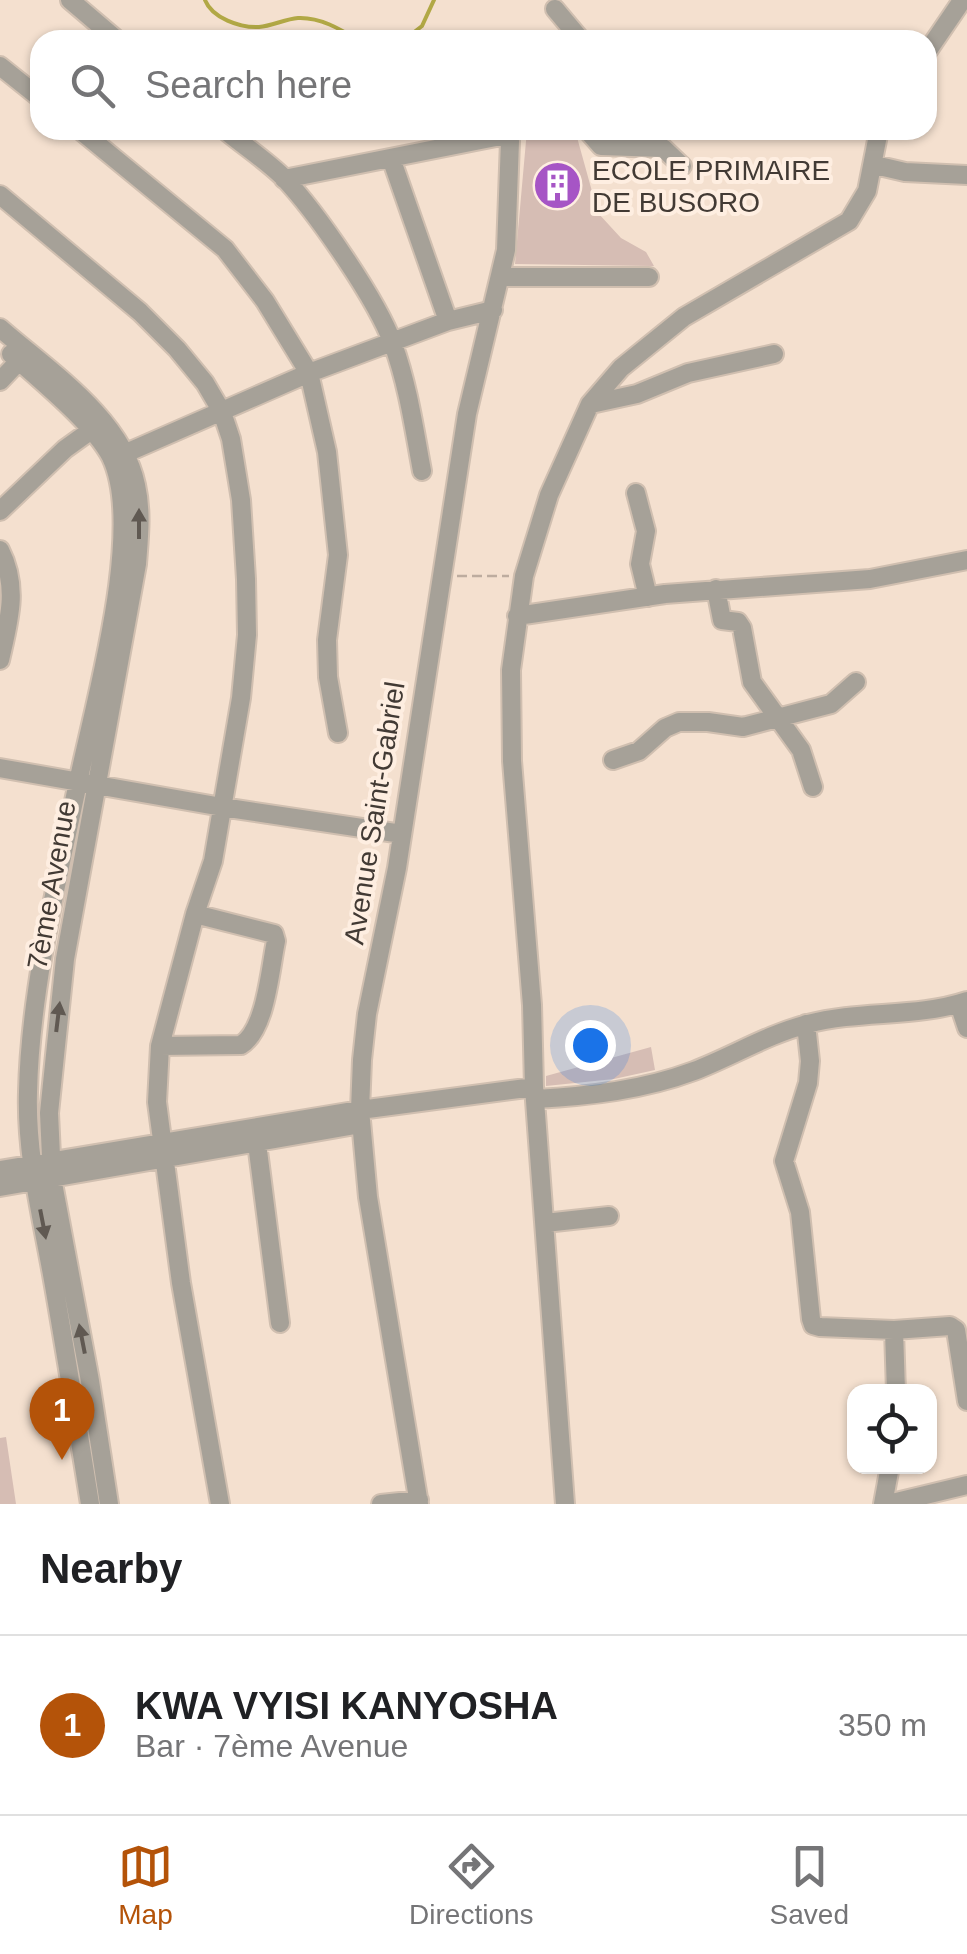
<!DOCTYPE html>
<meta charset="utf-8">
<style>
:root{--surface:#fff;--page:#f2f2f2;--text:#202124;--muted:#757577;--line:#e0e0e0;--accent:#b45309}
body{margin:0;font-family:Arial,sans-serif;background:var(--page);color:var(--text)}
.controls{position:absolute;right:30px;bottom:30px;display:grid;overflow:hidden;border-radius:20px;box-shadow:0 2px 8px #0004}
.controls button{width:90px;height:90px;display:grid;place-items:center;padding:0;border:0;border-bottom:2px solid var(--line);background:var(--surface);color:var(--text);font:50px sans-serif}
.you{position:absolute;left:590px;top:1045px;width:35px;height:35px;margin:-25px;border:8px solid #fff;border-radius:50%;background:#1a73e8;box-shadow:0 0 0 15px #1a73e833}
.badge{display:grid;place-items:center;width:65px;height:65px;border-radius:50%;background:var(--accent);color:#fff;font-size:32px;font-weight:700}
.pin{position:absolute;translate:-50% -82px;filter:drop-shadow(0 2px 5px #0008)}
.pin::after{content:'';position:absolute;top:52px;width:35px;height:30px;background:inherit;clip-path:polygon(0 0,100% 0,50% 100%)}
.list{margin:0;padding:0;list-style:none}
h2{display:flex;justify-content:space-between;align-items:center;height:130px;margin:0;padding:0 40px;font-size:42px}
h2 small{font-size:32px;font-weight:400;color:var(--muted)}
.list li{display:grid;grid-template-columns:65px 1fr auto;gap:30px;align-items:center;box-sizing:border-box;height:180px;padding:0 40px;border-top:2px solid var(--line)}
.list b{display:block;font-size:38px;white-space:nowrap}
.list p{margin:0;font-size:32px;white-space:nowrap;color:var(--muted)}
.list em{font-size:32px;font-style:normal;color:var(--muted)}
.icon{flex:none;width:55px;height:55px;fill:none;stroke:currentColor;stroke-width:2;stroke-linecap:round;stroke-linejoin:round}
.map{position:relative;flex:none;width:967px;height:1504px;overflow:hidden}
.search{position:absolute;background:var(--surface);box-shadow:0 2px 8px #0004;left:30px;right:30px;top:30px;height:110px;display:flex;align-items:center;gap:25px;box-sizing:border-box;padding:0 35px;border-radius:30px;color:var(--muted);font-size:38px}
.sheet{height:310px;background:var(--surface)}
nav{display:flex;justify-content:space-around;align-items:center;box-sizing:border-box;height:140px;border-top:2px solid var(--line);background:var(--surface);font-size:28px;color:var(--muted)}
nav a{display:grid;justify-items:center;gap:5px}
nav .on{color:var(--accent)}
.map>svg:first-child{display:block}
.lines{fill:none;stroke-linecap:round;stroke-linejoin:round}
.stream{stroke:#b1a845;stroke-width:4}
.building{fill:#d6bdb4}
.minor-casing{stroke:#d0bfb0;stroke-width:22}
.path{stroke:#bdac9f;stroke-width:2.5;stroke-dasharray:10 5;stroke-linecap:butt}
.minor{stroke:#a6a198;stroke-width:18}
.oneway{fill:#605952}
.labels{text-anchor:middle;stroke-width:8;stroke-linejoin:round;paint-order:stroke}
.poi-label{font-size:28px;fill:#423a34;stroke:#feeee1;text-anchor:start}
.street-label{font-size:28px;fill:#423a34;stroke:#feeee1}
</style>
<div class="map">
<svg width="967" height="1504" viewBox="0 0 967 1504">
<rect width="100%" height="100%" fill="#f4e0cf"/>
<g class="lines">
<path class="stream" d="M205,0c7,18 35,28 54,27 13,-1 26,-8 39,-9 22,-1 42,11 60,22
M404,40l18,-14 12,-26"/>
</g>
<path class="building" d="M527,130h48l23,83 23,25 25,14 8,14 -139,-2z
M651,1047l4,23 -41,9 -68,7v-10z
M6,1437l10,67h-16v-66z"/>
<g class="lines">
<defs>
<path id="minor" d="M70,0l47,40
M555,9l26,31
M927,52l34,-50
M0,66l40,32
M80,130l145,119 40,52 44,72 18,79 11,103 -11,85 1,37 10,56
M225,130c19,16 42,31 59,48 33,35 93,122 109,166 15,41 21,84 29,127
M587,130l14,16 62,2 19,18
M391,158l57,163
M875,165l30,7 62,3
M284,179l222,-44 5,-5
M0,195l140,117 37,37 28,34 17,29 9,27 10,61 5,79 1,56 -6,63 -28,163 -18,53 -35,132 -3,56 24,181 39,221
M500,277h149
M0,328c49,43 122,90 136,157 6,27 3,52 1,79l-72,395 -16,154 3,65 38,203 19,123
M11,354c29,26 83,70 100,103 34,71 -16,244 -32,321 -21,99 -49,213 -51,314 -2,64 14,125 25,188 13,74 25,149 37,224
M0,381l19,-20
M591,404l46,-10 51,-21 86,-19
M117,457l192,-84 139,-52 45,-11
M636,493l10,38 -6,33 8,33
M0,511l65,-62 32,-23
M0,550c19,37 9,70 0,110
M716,589l6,31 16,2 4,6 10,54 49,68 12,37
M517,616l148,-22 205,-15 97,-19
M613,760l26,-9 26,-23 14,-6h29l35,5 88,-23 25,-22
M0,768l222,39 180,27
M959,1004l8,24
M806,1024l4,37 -2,22 -24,78 16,51 11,107 2,6 7,2 74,3 2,62
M160,1046l81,-1c25,-15 29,-76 35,-104l-2,-7 -79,-20
M536,1099c54,-3 107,-9 158,-28 39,-15 74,-37 114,-47 52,-14 108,-6 159,-23
M257,1143l23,180
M0,1170l360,-60 174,-23
M0,1187l361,-63
M545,1223l64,-7
M894,1330l56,-4 6,4 11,71
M381,1504l38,-4
M419,1504l-51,-307 -8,-87 2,-50 5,-46 30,-146 70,-454 39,-164 4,-109 -4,-6
M565,1504l-31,-417 -2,-82 -20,-244 -1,-91 13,-94 25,-81 41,-91 31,-36 63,-51 165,-96 18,-30 12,-61
M883,1504l7,-38
M888,1504l79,-19"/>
</defs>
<use href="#minor" class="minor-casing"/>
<path class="path" d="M457,576h52"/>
<use href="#minor" class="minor"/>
</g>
<defs><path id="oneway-solid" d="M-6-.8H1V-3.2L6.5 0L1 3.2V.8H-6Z" transform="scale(2.5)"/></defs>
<g class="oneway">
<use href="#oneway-solid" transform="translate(139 524) rotate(-90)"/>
<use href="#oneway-solid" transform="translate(58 1017) rotate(-83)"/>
<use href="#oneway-solid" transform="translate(43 1224) rotate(79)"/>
<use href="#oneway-solid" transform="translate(82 1339) rotate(-101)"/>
</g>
<defs>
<symbol id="building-disc" viewBox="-11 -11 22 22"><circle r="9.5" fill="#a655c5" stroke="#feeee1"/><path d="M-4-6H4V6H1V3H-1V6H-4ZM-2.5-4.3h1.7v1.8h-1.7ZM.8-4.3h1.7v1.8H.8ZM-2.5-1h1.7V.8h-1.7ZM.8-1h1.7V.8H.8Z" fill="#fff"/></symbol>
</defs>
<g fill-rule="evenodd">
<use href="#building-disc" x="530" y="158" width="55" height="55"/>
</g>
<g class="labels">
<g class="poi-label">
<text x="592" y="180">ECOLE PRIMAIRE<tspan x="592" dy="32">DE BUSORO</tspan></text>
</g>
<g class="street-label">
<text transform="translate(374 813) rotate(-81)" y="10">Avenue Saint-Gabriel</text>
<text transform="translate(51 885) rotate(-80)" y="10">7ème Avenue</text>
</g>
</g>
</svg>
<div class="controls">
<button><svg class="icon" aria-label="locate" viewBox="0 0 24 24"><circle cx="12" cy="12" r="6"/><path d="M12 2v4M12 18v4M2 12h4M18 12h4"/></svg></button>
</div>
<div class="you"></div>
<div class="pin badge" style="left:62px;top:1460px">1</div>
<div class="search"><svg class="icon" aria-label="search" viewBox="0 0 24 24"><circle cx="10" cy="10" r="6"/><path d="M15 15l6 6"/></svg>Search here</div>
</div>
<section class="sheet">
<h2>Nearby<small></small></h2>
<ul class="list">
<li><span class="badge">1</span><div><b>KWA VYISI KANYOSHA</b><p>Bar · 7ème Avenue</p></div><em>350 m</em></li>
</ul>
</section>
<nav>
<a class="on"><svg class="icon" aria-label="map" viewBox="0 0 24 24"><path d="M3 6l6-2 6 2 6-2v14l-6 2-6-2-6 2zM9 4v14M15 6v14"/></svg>Map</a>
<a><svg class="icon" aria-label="directions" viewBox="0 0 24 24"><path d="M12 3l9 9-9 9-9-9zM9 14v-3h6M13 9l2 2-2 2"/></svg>Directions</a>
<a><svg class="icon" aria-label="saved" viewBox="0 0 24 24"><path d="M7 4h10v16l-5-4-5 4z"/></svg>Saved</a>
</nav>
